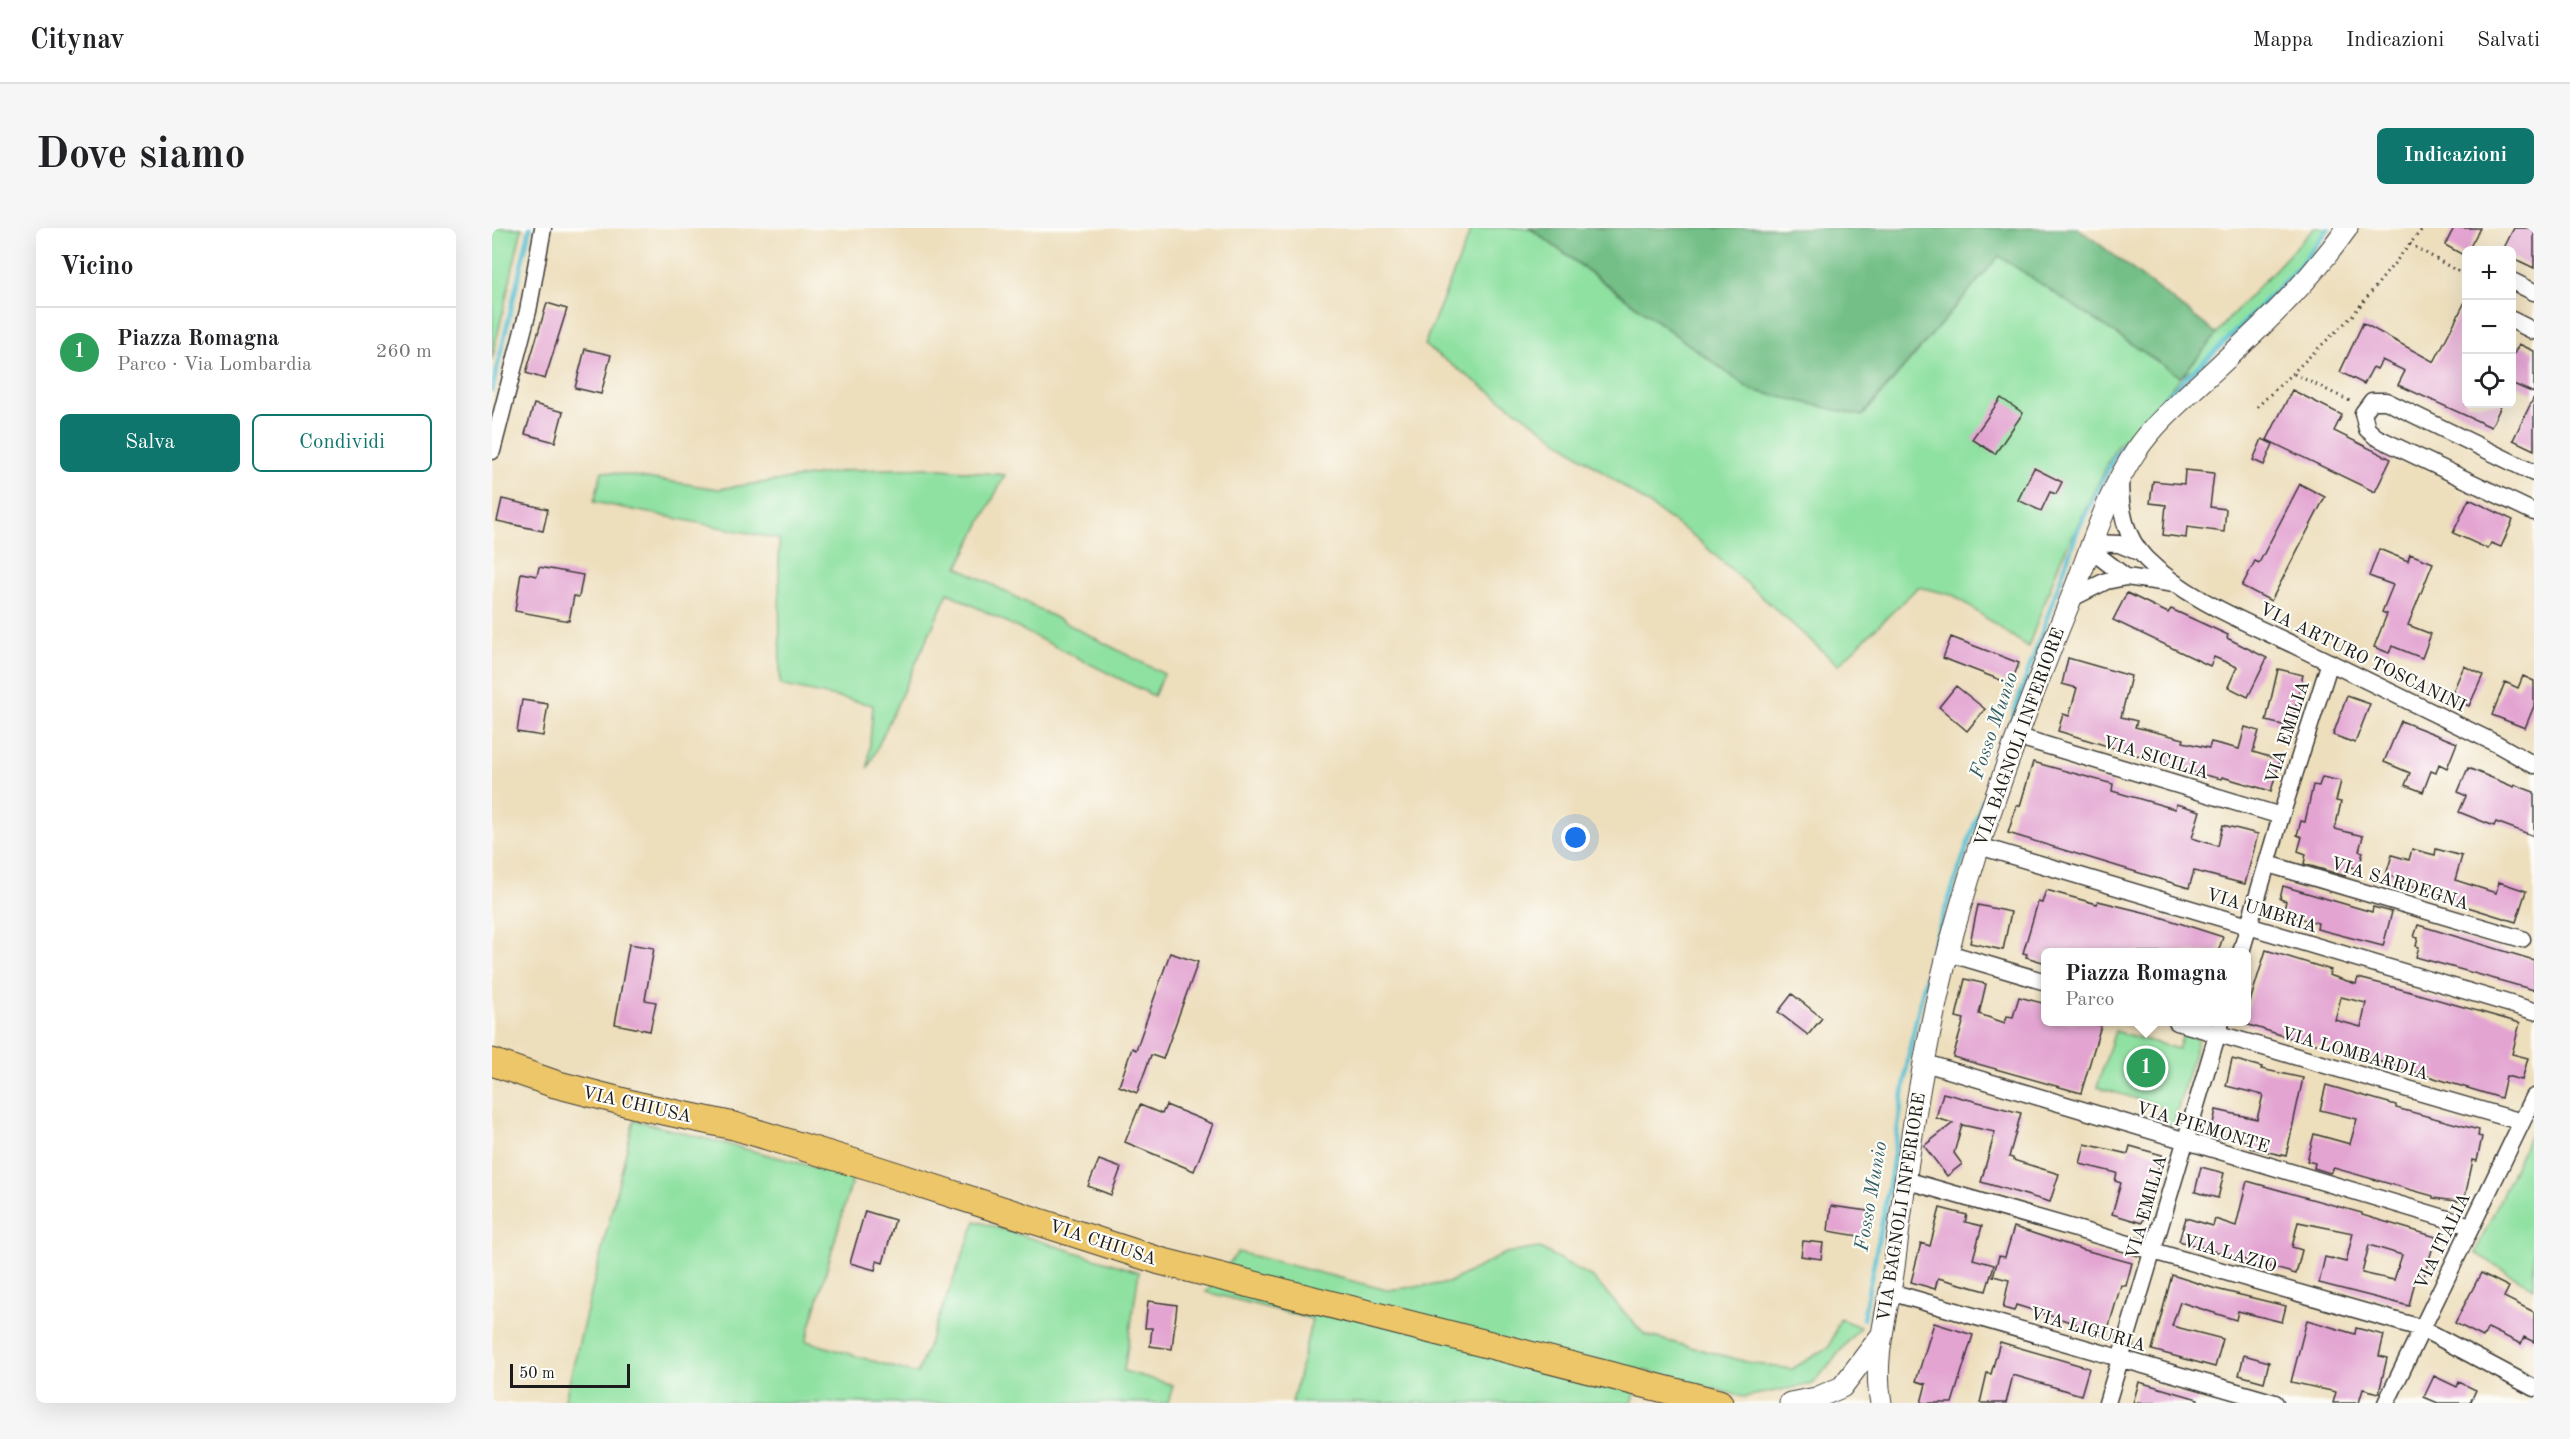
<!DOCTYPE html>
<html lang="it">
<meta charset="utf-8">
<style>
:root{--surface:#fff;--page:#f6f6f6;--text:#202124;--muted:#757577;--line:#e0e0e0;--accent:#0f766e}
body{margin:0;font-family:"Old Standard TT",serif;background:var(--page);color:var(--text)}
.controls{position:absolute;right:18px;top:18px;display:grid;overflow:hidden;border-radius:9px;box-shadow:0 6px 24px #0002}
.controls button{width:54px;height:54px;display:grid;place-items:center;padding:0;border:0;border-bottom:2px solid var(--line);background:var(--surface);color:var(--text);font:30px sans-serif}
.scale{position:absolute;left:18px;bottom:15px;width:120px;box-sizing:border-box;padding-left:6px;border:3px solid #1c1c1c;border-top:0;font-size:16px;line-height:21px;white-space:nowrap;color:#1c1c1c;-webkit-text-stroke:4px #fdfcf7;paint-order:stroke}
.you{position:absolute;left:1084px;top:610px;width:21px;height:21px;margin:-15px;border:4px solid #fff;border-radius:50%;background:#1a73e8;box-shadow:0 0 0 9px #1a73e833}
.badge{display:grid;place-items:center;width:39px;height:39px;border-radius:50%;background:var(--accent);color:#fff;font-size:20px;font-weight:700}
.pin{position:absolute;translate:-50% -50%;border:3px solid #fff;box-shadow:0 2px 6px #0006}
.popup{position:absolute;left:1549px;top:720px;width:210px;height:78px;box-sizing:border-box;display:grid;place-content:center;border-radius:9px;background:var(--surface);filter:drop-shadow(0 2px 4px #0005);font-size:20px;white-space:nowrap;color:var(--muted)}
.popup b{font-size:22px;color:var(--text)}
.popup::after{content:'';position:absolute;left:50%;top:100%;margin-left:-12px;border:12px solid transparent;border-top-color:var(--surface)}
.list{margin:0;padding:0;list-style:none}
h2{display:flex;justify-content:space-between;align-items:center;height:78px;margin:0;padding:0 24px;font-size:26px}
h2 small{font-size:20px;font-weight:400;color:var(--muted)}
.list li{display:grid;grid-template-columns:39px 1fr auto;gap:18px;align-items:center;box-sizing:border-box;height:90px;padding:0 24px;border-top:2px solid var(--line)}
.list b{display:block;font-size:22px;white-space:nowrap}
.list p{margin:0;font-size:20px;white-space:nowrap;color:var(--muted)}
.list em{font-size:20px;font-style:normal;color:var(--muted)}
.actions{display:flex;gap:12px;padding:18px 24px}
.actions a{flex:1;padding:14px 0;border:2px solid var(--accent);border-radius:9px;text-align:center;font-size:21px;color:var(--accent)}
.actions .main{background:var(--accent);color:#fff}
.icon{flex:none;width:33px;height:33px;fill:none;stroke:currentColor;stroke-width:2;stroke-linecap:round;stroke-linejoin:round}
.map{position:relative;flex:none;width:2042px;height:1175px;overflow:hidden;border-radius:9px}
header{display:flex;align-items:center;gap:36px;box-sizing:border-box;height:84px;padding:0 30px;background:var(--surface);border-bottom:2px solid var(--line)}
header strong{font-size:28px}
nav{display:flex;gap:33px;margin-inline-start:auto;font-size:21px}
.intro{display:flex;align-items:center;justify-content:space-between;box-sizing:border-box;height:144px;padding:0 36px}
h1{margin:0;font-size:42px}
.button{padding:15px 27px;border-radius:9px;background:var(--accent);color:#fff;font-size:21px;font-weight:700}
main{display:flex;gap:36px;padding:0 36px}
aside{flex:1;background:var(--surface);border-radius:9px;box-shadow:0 6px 24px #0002}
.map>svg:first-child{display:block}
.green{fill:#8fe1a1;stroke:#567e5e;stroke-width:1.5}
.forest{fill:#73bf87;stroke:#486e52;stroke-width:1.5}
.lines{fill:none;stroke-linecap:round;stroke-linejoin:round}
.stream{stroke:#56c0d3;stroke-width:4.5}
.building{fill:#e3a4d2;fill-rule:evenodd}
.minor-casing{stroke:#3b3934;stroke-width:19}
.tertiary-casing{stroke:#3b3934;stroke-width:23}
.primary-casing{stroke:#3b3934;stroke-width:29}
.path{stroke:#3b3934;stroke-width:3;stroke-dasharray:1.5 4.5;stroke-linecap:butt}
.minor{stroke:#fff;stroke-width:16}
.tertiary{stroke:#fff;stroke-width:21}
.primary{stroke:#ecc669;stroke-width:27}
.labels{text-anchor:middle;stroke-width:4.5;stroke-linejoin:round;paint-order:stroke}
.street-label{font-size:18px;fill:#1c1c1c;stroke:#fdfcf7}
.water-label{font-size:20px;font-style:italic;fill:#335e65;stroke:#fdfcf7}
</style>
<header>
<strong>Citynav</strong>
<nav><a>Mappa</a><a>Indicazioni</a><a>Salvati</a></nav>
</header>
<div class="intro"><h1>Dove siamo</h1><a class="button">Indicazioni</a></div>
<main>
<aside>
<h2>Vicino<small></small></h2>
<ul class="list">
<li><span class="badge" style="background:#2e9e5b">1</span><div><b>Piazza Romagna</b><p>Parco · Via Lombardia</p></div><em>260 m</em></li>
</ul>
<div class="actions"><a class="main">Salva</a><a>Condividi</a></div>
</aside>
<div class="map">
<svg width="2042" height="1175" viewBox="0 0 2042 1175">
<rect width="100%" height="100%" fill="#fdfcf7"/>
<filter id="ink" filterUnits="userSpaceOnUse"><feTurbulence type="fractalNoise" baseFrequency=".0167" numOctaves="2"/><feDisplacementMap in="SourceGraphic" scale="12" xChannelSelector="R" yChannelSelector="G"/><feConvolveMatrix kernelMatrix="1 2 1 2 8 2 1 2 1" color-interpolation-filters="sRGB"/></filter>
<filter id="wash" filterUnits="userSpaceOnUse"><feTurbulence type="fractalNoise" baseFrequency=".008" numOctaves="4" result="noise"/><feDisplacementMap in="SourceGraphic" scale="24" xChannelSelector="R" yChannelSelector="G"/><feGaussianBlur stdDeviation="1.35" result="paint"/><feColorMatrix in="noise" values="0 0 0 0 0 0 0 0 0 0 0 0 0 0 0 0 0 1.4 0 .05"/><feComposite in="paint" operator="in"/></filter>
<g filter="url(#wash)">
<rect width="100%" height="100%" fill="#eddebc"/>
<path class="green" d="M0,0h30l-30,132z
M980,0h57l222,162 112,26 136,-160 182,121 50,-61 83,-88h14l-20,27 -48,55 -62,56 -17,11 -66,72 -55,112 -32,86 -75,-52 -35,-8 -80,78 -142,-127 -272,-193z
M440,240l73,7 -47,92 206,107 -10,22 -206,-103 -80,175 5,-63 -93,-20 -1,-146 -185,-37 8,-31 116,18 134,-19z
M1623,803l63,18 5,-14 15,4 -25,86 -15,-4 3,-15 -64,-19z
M142,892l219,57 -47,164 111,33 59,-153 163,51 -15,99 49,14 -5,18h-604z
M2042,898v162l-59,-35z
M1048,1020l52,29 53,58 110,29 37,5 37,-22 11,-28 20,8 -47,57 -69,13 -101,-27 -11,33h-340l20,-84 -106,-27 32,-40 149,38 61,-7 58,-30z"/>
<path class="forest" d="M1038,0h548l139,106 -36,43 -182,-121 -137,160 -111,-26z"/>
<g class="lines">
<path class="stream" d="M0,162l38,-162
M1508,524l77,-220 39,-78 46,-54 65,-60 73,-75 29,-37
M1371,1091l27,-139 20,-133 23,-102 50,-145"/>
</g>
<g id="blocks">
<path class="building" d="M1962,0h26l-15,28 -20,-11z
M2022,0h20v40l-23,-11v-7h-8z
M1974,72v104h36l-11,23 -93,-42 7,-14 -23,-11 -5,9 -4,-2 -9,17 -24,-12 23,-49 71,39z
M55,75l20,6 -22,70 -19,-6z
M2027,116l15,7v42l-23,-10v-23z
M93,121l26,6 -10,39 -26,-6z
M1800,162l50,25 -8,16 57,28 -16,33 -108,-52z
M2042,169v53l-21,-10z
M1509,170l22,15 -28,41 -23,-15z
M42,176l29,8 -8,30 -30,-8z
M1770,211l11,5 -9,21 -11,-5z
M1542,240l28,14 -6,12 -6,-2 -9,19 -23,-11z
M1693,242l29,3 -4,34 16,2 -2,23 -37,-5 -1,11 -23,-3 3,-30 -16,-2 3,-22 31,3z
M1808,256l25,13 -54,104 -29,-15 13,-25 4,2z
M10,271l46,10 -5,22 -46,-10z
M1977,271l44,21 -12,27 -10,-4 -3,6 -35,-16z
M1887,321l29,12 2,-7 23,9 -25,62 23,9 -9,24 -30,-12 -3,7 -15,-6 13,-33 -5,-2 11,-27 -24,-9z
M47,339l44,8 -4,22 -5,-1 -5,25 -54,-10 6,-38 16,3z
M1635,365l41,20 3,-4 57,26 -1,3 40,20 -19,39 -20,-10 9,-20 -23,-10 -4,9 -97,-46z
M1459,409l68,26 -8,21 -68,-26z
M1576,430l63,18 -10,41 16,4 -2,6 49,12 -1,3 26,6 2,-6 28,7 6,-22 14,4 -6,21 27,8 -9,31 -49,-14 -1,2 -25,-6 -138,-42 5,-17 6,2 8,-28 -15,-4z
M1972,438l19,9 -14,31 -19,-8z
M1786,441l25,6 -12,52 -25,-6z
M2031,448l11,5v25l-9,22 -33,-13 13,-33 13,6z
M1464,458l29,23 -18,22 -28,-24z
M1855,468l23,8 -15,39 -22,-8z
M30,472l26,4 -5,32 -26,-4z
M1909,493l56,22 -10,25 -8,-4 -3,9 -5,-2 -8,21 -18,-7 5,-12 -26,-11z
M1541,534l80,22 -1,7 63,18 1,-5 24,7 -8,27 26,8 5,-21 35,9 -13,50 -51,-13 -5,17 -181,-55 9,-28 3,1z
M1976,540l46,19 1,-2 19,7v44l-38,-14 -2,4 -35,-14 7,-16 -8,-4z
M1830,549l19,4 -5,20 5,1 -6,27 28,7 -4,15 4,1 -4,17 -11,-3 -3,10 -41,-12 2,-10 -8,-3 4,-14 -5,-2 4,-14 4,1 8,-37 6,1z
M1920,621l23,6 1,-6 26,7 -7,24 41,13 3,-11 27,9 -10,31 -93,-29 1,-4 -25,-7 1,-3 -14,-4 6,-20 17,5z
M1791,658l89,26 1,-5 19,5 -9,34 -66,-17 1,-6 -35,-9 3,-13 -6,-2z
M1554,662l51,14 1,-3 53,13 72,23 -5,15h-172v11l-20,-6 1,-3 -4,-1 15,-51 4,1z
M1486,677l33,7 -8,38 -33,-7z
M1926,697l116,35v30l-118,-33 3,-10 -3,-1 2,-8 -4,-1z
M137,716l25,4 -9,52 11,2 -6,29 -35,-7z
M1774,722l65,20 -2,5 27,9 2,-6 28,7 134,38 -8,31 16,4 -6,22 -16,-4 -5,22 -160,-48 -54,-13 -44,-14 4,-1v-11zM1849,769l25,6 -5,24 -26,-7z
M678,725l28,9 -35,97 -12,-4 -14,38 -18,-7 13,-38 4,2z
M1473,751l21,5 -7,30 26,9 2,-7 6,1 6,-20 27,7v18h56l-21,71 -128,-36 11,-38 -8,-2z
M1300,766l30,24 -14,17 -30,-23z
M1740,831l30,8 -1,2 42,9 -17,78 -36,-8 1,-6 -26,-6 -1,4 -14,-3 6,-27 41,9 6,-24 -37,-9z
M1834,857l70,20v3l83,22 -1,6 4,1 -5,24 -4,-1 -9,42 -31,-4v-2l-99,-28 -4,5 -16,-5 1,-5 -8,-2 7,-27 36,10 7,-25 -37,-9z
M1451,865l78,20 -12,44 4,1v2l46,14 -9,28 -69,-20 14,-50 -33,-7 -8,28 8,11 -15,12 -23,-30 29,-23 -17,-5z
M648,877l22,9 4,-9 47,19 -19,47 -69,-29z
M1593,916l43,10 2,-8 32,9 -20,68 -30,-9 9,-31 -6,-2 2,-8 -37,-9z
M607,932l22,8 -10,27 -23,-9z
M1709,939l23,6 -6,25 -23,-6z
M1755,953l115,32v2l74,22 -12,39 -7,-3 -8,33 -90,-23 6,-26 21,5 7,-29 -55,-11 -6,25 10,3 -6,24 -117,-33 7,-23 27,8 2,-7 21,7zM1877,1017l33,10 -8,25 -32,-7z
M1339,978l37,5 -4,26 -36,-6z
M1448,980l27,7 -2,7 17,4 -9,33 21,6 -8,26 -48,-13 -3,11 -24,-7 10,-39 9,3z
M373,983l30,9 -12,43 -6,-2 -2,9 -25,-7z
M1522,999l67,22 51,14 -6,23 -5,-1 -15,51 -27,-8 1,-3 -64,-20 -2,6 -11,-3 6,-28 -16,-4 6,-20 6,1z
M1311,1013l20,2 -2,16 -20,-3z
M1989,1045l28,14 -5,10 30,15v30l-10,-5 -3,7 -33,-16 -5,9 -28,-14z
M1680,1047l44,14 70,17 -4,16 -44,-11 -2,9 -56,-18 -8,24 51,13 -8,28 -63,-17z
M656,1073l29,4 -5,44 -22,-3 2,-18h-7z
M1815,1092l48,14 1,-6 28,7 -5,21 8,2 -8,35 -16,-4 -4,14h-26l3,-11 -45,-10z
M1442,1095l39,12 -21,68h-31l5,-19 -10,-3z
M1508,1114l89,26 -8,27 -68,-20 -7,28h-26l7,-30 4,1z
M1752,1127l25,7 -5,20 -25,-7z
M1942,1148l23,11 2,-5 17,8 -6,13h-32l-14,-6z
M1647,1154l59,17 -1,4h-64z"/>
</g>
</g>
<g filter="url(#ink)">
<use href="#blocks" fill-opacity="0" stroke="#3b3934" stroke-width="1.5"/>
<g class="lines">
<defs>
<path id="minor" d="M2020,53l22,11
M2020,92l22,11
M0,223l36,-140 15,-83
M2042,245l-148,-72h-14l-9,12 4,16 9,8 158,75
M1628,251c0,30 4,57 26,80 39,39 100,63 150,87 67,32 134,65 201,98l37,21
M1634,349l-26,-20 -10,-14 29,1 22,9
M1580,370l34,-17 20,-4 49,7
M1527,509l262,79
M1487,618l555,165
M1776,636l254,75
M1749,724l40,-136 49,-154
M1456,725l98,29
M1685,794l345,100
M1433,835l546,163
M1413,952l516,148 113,60
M1398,1064l385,111
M1615,1175l114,-381
M1894,1175l148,-306"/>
<path id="tertiary" d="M1298,1175l26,-5 26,-11 38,-50
M1389,1175c-9,-46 7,-90 13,-136 13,-105 28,-212 54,-315 31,-118 74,-234 120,-346 22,-52 36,-108 68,-155 23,-34 58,-61 87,-89 46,-42 88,-83 124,-134"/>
<path id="primary" d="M0,834l63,22 85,22 94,20 138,42 288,93 559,142"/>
</defs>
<use href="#minor" class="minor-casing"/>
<use href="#tertiary" class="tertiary-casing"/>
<use href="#primary" class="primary-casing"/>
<path class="path" d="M1918,16l56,32
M1802,146l58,28
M1765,179l94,-90 72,-89"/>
<use href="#minor" class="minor"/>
<use href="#tertiary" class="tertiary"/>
<use href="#primary" class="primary"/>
</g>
</g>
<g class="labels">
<g class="street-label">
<text transform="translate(1871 429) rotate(26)" y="6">VIA ARTURO TOSCANINI</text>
<text transform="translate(1795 504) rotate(-72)" y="6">VIA EMILIA</text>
<text transform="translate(1527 509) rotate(-70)" y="6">VIA BAGNOLI INFERIORE</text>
<text transform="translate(1664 529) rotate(17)" y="6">VIA SICILIA</text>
<text transform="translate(1908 655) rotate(17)" y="6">VIA SARDEGNA</text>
<text transform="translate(1770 682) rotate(17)" y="6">VIA UMBRIA</text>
<text transform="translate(1863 825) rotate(16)" y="6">VIA LOMBARDIA</text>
<text transform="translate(145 876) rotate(13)" y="6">VIA CHIUSA</text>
<text transform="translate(1711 899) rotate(17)" y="6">VIA PIEMONTE</text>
<text transform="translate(1409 979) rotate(-81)" y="6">VIA BAGNOLI INFERIORE</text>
<text transform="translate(1654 979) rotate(-74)" y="6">VIA EMILIA</text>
<text transform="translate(1950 1013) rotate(-64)" y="6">VIA ITALIA</text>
<text transform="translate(611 1014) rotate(18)" y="6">VIA CHIUSA</text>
<text transform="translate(1738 1025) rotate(16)" y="6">VIA LAZIO</text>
<text transform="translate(1596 1101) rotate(16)" y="6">VIA LIGURIA</text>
</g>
<g class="water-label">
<text transform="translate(1501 497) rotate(-71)" y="7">Fosso Munio</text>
<text transform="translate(1378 968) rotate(-80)" y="7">Fosso Munio</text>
</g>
</g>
</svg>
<div class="controls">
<button>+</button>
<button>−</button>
<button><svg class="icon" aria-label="locate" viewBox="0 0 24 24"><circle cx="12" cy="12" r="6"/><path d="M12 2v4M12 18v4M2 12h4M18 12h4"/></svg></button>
</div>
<div class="scale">50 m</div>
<div class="you"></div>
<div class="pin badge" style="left:1654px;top:840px;background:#2e9e5b">1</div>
<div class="popup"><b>Piazza Romagna</b>Parco</div>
</div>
</main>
